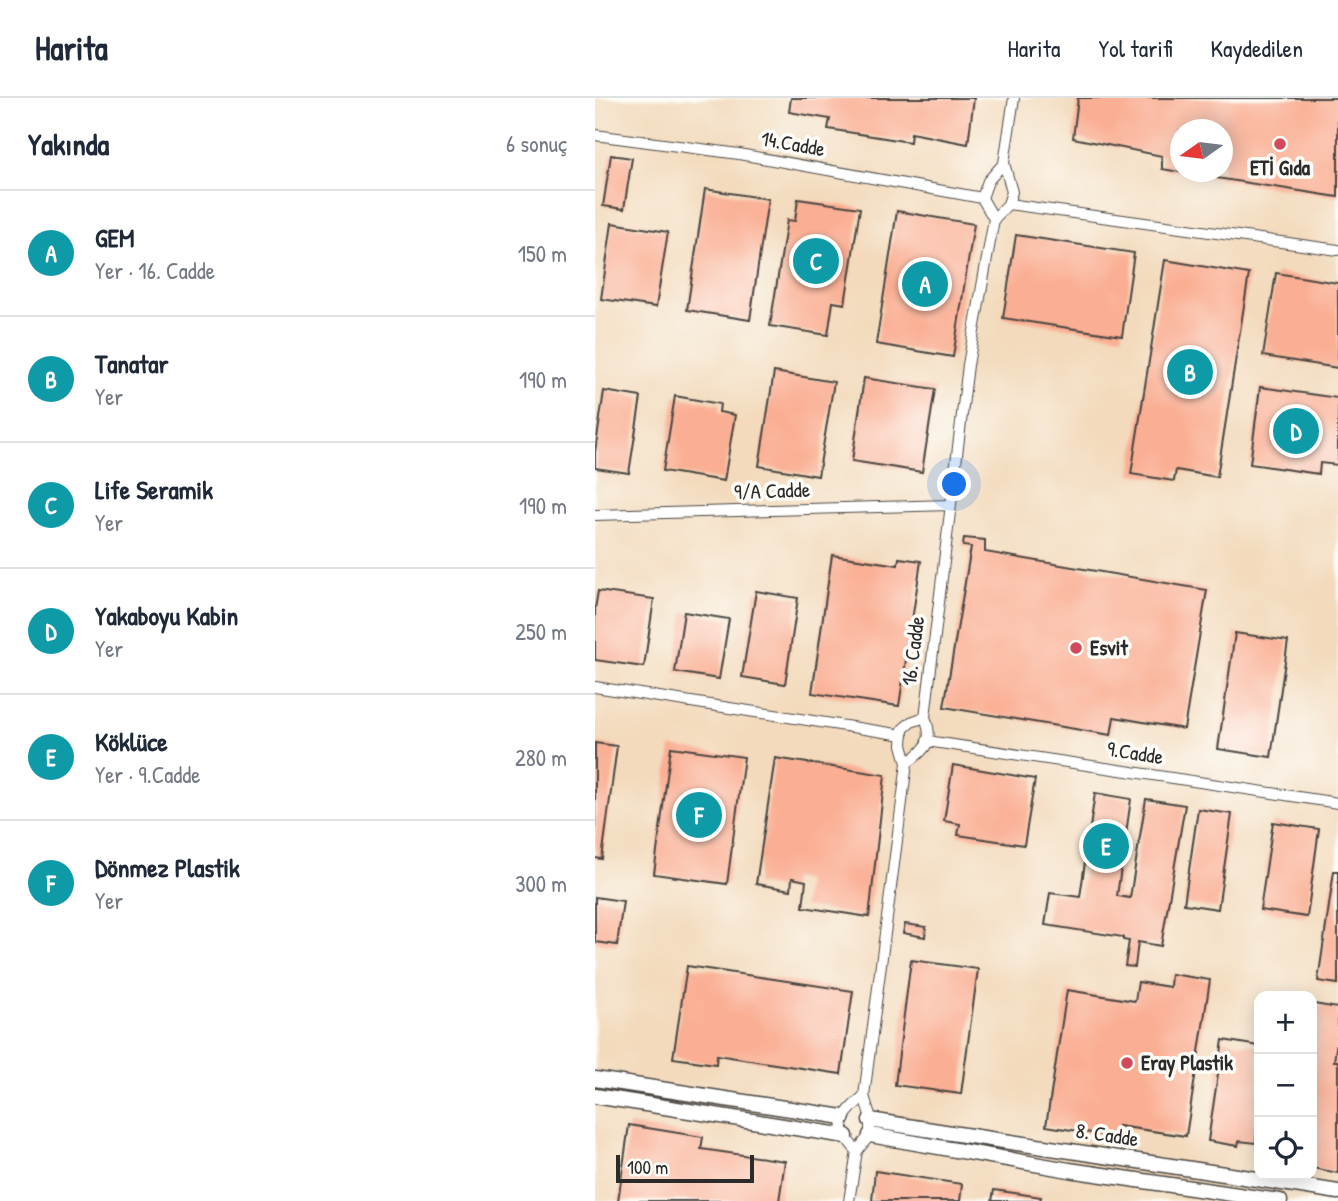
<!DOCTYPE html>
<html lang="tr">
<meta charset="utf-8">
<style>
:root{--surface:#fff;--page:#f2f2f3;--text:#1f2937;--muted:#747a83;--line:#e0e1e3;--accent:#7c3aed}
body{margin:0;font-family:"Patrick Hand",sans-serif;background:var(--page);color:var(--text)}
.controls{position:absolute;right:21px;bottom:21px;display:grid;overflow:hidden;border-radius:14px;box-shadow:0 4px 18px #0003}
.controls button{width:63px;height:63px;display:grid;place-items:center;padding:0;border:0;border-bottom:2px solid var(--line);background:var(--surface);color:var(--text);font:35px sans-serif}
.compass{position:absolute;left:575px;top:21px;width:63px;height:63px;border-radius:50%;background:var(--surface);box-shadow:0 4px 18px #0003;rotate:256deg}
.scale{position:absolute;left:21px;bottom:18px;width:138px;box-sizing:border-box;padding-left:7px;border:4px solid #2b2b2b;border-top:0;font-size:19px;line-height:24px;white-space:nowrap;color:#2b2b2b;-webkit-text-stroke:5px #fdfcf7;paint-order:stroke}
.you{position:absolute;left:360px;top:387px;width:24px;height:24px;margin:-18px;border:5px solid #fff;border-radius:50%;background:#1a73e8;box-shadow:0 0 0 10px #1a73e833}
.badge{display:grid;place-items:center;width:46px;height:46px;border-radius:50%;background:var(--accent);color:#fff;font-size:23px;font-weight:700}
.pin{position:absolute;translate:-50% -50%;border:4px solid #fff;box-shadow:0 2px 7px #0006}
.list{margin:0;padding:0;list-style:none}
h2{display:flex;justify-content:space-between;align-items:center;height:91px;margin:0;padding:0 28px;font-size:30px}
h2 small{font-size:23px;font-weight:400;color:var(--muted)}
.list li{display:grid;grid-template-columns:46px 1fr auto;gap:21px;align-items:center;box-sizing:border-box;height:126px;padding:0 28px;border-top:2px solid var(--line)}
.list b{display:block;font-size:26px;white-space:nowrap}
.list p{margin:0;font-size:23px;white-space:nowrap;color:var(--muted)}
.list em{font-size:23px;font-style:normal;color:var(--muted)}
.icon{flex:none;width:38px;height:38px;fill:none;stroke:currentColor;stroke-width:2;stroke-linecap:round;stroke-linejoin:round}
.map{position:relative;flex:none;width:743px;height:1103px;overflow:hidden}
header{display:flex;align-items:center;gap:42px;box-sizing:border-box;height:98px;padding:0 35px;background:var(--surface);border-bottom:2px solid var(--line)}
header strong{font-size:33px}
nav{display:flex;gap:38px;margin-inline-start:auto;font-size:24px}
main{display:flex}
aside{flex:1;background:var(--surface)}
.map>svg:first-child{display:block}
.building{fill:#faae93}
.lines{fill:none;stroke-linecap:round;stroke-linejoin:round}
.street-casing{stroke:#494541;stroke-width:12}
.secondary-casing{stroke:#494541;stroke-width:17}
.street{stroke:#fff;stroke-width:10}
.secondary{stroke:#fff;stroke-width:14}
.poi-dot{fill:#d1495b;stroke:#fdfcf7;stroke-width:2.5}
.labels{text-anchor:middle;stroke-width:7;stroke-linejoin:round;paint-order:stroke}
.street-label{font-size:21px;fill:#2b2b2b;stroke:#fdfcf7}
.poi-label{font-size:21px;font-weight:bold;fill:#2b2b2b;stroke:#fdfcf7;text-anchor:start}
</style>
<header>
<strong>Harita</strong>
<nav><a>Harita</a><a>Yol tarifi</a><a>Kaydedilen</a></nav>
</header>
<main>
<aside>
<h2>Yakında<small>6 sonuç</small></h2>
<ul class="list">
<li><span class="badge" style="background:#0f9aa8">A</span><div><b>GEM</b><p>Yer · 16. Cadde</p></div><em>150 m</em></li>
<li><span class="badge" style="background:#0f9aa8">B</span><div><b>Tanatar</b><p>Yer</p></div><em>190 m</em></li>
<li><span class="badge" style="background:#0f9aa8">C</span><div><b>Life Seramik</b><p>Yer</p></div><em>190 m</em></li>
<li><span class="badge" style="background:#0f9aa8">D</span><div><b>Yakaboyu Kabin</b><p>Yer</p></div><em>250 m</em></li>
<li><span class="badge" style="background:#0f9aa8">E</span><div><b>Köklüce</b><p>Yer · 9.Cadde</p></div><em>280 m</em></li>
<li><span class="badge" style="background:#0f9aa8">F</span><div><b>Dönmez Plastik</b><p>Yer</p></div><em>300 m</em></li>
</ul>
</aside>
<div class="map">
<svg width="743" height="1103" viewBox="0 0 743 1103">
<rect width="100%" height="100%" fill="#fdfcf7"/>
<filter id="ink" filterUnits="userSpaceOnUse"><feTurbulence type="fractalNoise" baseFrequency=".0143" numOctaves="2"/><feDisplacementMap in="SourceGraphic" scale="14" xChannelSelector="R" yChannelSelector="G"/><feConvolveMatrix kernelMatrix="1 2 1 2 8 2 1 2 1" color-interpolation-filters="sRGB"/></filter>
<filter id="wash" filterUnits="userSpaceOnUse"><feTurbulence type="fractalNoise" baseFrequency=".00686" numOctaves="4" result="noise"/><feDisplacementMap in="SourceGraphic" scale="28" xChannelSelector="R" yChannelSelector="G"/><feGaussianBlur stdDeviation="1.57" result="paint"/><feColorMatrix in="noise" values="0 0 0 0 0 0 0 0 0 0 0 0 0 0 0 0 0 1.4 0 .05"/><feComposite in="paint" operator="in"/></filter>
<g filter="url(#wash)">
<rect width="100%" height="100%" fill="#f3dabc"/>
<g id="blocks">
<path class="building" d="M196,0h183l-6,46 -57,-11 -1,9 -82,-13 2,-10 -41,-7z
M483,0h260v99l-134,-21 1,-4h17v-42h-42v42l-18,-3v-13l-89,-18z
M16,57l21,3 -8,51 -21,-3z
M110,91l63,10 -18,121 -63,-10z
M203,101l62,9 -15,96 -12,-2 -5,33 -58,-9 17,-106 8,1z
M302,113l77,13 -21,133 -77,-13z
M17,125l56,9 -12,75 -55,-8z
M421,137l118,18 -12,83 -119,-18z
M570,162l84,14 -32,203 -41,-7 -2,11 -43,-7z
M681,175l62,10v85l-75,-12z
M179,274l60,10 -16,94 -59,-10z
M269,280l71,11 -13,83 -70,-11z
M665,289l78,11v67l-18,-2 -1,11 -69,-10z
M9,293l37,6 -12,76 -34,-5v-16z
M80,298l45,8 -1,8 16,3 -11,66 -61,-10z
M369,440l21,2v12l222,38 -23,139 -70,-12 -3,18 -167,-28 27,-160 -8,-1z
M237,457l66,10 1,-7 22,3 -22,145 -87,-13z
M3,493l56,8 -10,68 -49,-7v-51z
M161,493l42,7 -13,86 -43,-7z
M89,514l45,7 -10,60 -44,-7z
M640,535l53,8 -17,116 -53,-8z
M0,645l22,3 -15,113 -7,-1z
M76,649l73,10 -17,127 -73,-10z
M180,660l110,17 -16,142 -66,-10 3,-26 -14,-3 -1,12 -35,-6z
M358,667l82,14 -11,66 -66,-10 2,-11 -16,-3z
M500,695l36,6 -14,97 13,2 16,-99 39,6 -24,141 -23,-4 -3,25 -10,-1 4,-25 -6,-1v-3l-78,-12 5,-32 30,4z
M603,711l34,5 -14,95 -34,-5z
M678,724l46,7 -12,88 -47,-7z
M739,773h4v113l-20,-3z
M0,799l28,4 -6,44 -22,-3z
M310,826l21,3 -1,10 -22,-4z
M316,862l67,9 -17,125 -66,-9z
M92,868l166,25 -12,83 -124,-19 -1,9 -43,-6z
M576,876l39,6 -24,156 -68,-10 -1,11 -71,-11 21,-136 68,11 3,-19 32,5z
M719,906l24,4v27l-4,26h4v112l-26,-5v-148z
M628,942l36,6v85h-2l-1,12 -17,-2 -1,5 -30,-5z
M34,1027l74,12 -2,12 84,12 -6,40h-161z
M280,1073l87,13 -2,17h-88z
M399,1092l47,7 -1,4h-48z"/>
</g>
</g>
<g filter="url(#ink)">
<use href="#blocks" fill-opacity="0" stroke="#494541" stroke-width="2"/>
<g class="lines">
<defs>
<path id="street" d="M0,37l144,19 243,44
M413,106l330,46
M399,121l-12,-21 6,-17 16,-18
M0,417l356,-10
M0,589l308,48
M332,643l411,62
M312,665l-5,-18 1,-16 8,-7 14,-5
M262,1053c-24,-25 -16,-35 7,-55
M254,1103l8,-50 13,-16v-20l-6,-19 43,-333c20,-14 27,-22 18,-46l43,-352 26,-146 14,-15 4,-12 -8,-29 10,-65"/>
<path id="secondary" d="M0,981l248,38
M0,998l251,40
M275,1022c156,26 312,46 468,72
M275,1037l199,35 211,31"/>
</defs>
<use href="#street" class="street-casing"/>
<use href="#secondary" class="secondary-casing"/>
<use href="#street" class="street"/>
<use href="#secondary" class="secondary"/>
</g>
</g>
<g class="poi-dot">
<circle cx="685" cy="46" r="7"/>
<circle cx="481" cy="550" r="7"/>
<circle cx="532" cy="965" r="7"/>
</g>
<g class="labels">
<g class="street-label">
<text transform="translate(198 46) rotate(10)" y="7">14.Cadde</text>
<text transform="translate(177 393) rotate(-2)" y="7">9/A Cadde</text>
<text transform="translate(318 553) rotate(-83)" y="7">16. Cadde</text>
<text transform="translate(540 655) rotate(9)" y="7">9.Cadde</text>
<text transform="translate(512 1037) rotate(8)" y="7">8. Cadde</text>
</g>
<g class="poi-label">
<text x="685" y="77" text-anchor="middle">ETİ Gıda</text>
<text x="495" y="557">Esvit</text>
<text x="546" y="972">Eray Plastik</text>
</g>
</g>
</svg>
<div class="controls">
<button>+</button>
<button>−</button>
<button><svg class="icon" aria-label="locate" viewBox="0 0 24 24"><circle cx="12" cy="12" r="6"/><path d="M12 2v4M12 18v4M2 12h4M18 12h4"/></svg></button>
</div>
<svg class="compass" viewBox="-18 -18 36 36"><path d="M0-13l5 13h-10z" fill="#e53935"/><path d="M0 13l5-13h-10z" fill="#747a83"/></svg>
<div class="scale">100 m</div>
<div class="you"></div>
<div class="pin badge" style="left:330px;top:186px;background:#0f9aa8">A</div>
<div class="pin badge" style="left:595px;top:274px;background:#0f9aa8">B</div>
<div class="pin badge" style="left:221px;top:163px;background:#0f9aa8">C</div>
<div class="pin badge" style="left:701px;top:333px;background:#0f9aa8">D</div>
<div class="pin badge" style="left:511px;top:748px;background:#0f9aa8">E</div>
<div class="pin badge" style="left:104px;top:717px;background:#0f9aa8">F</div>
</div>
</main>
